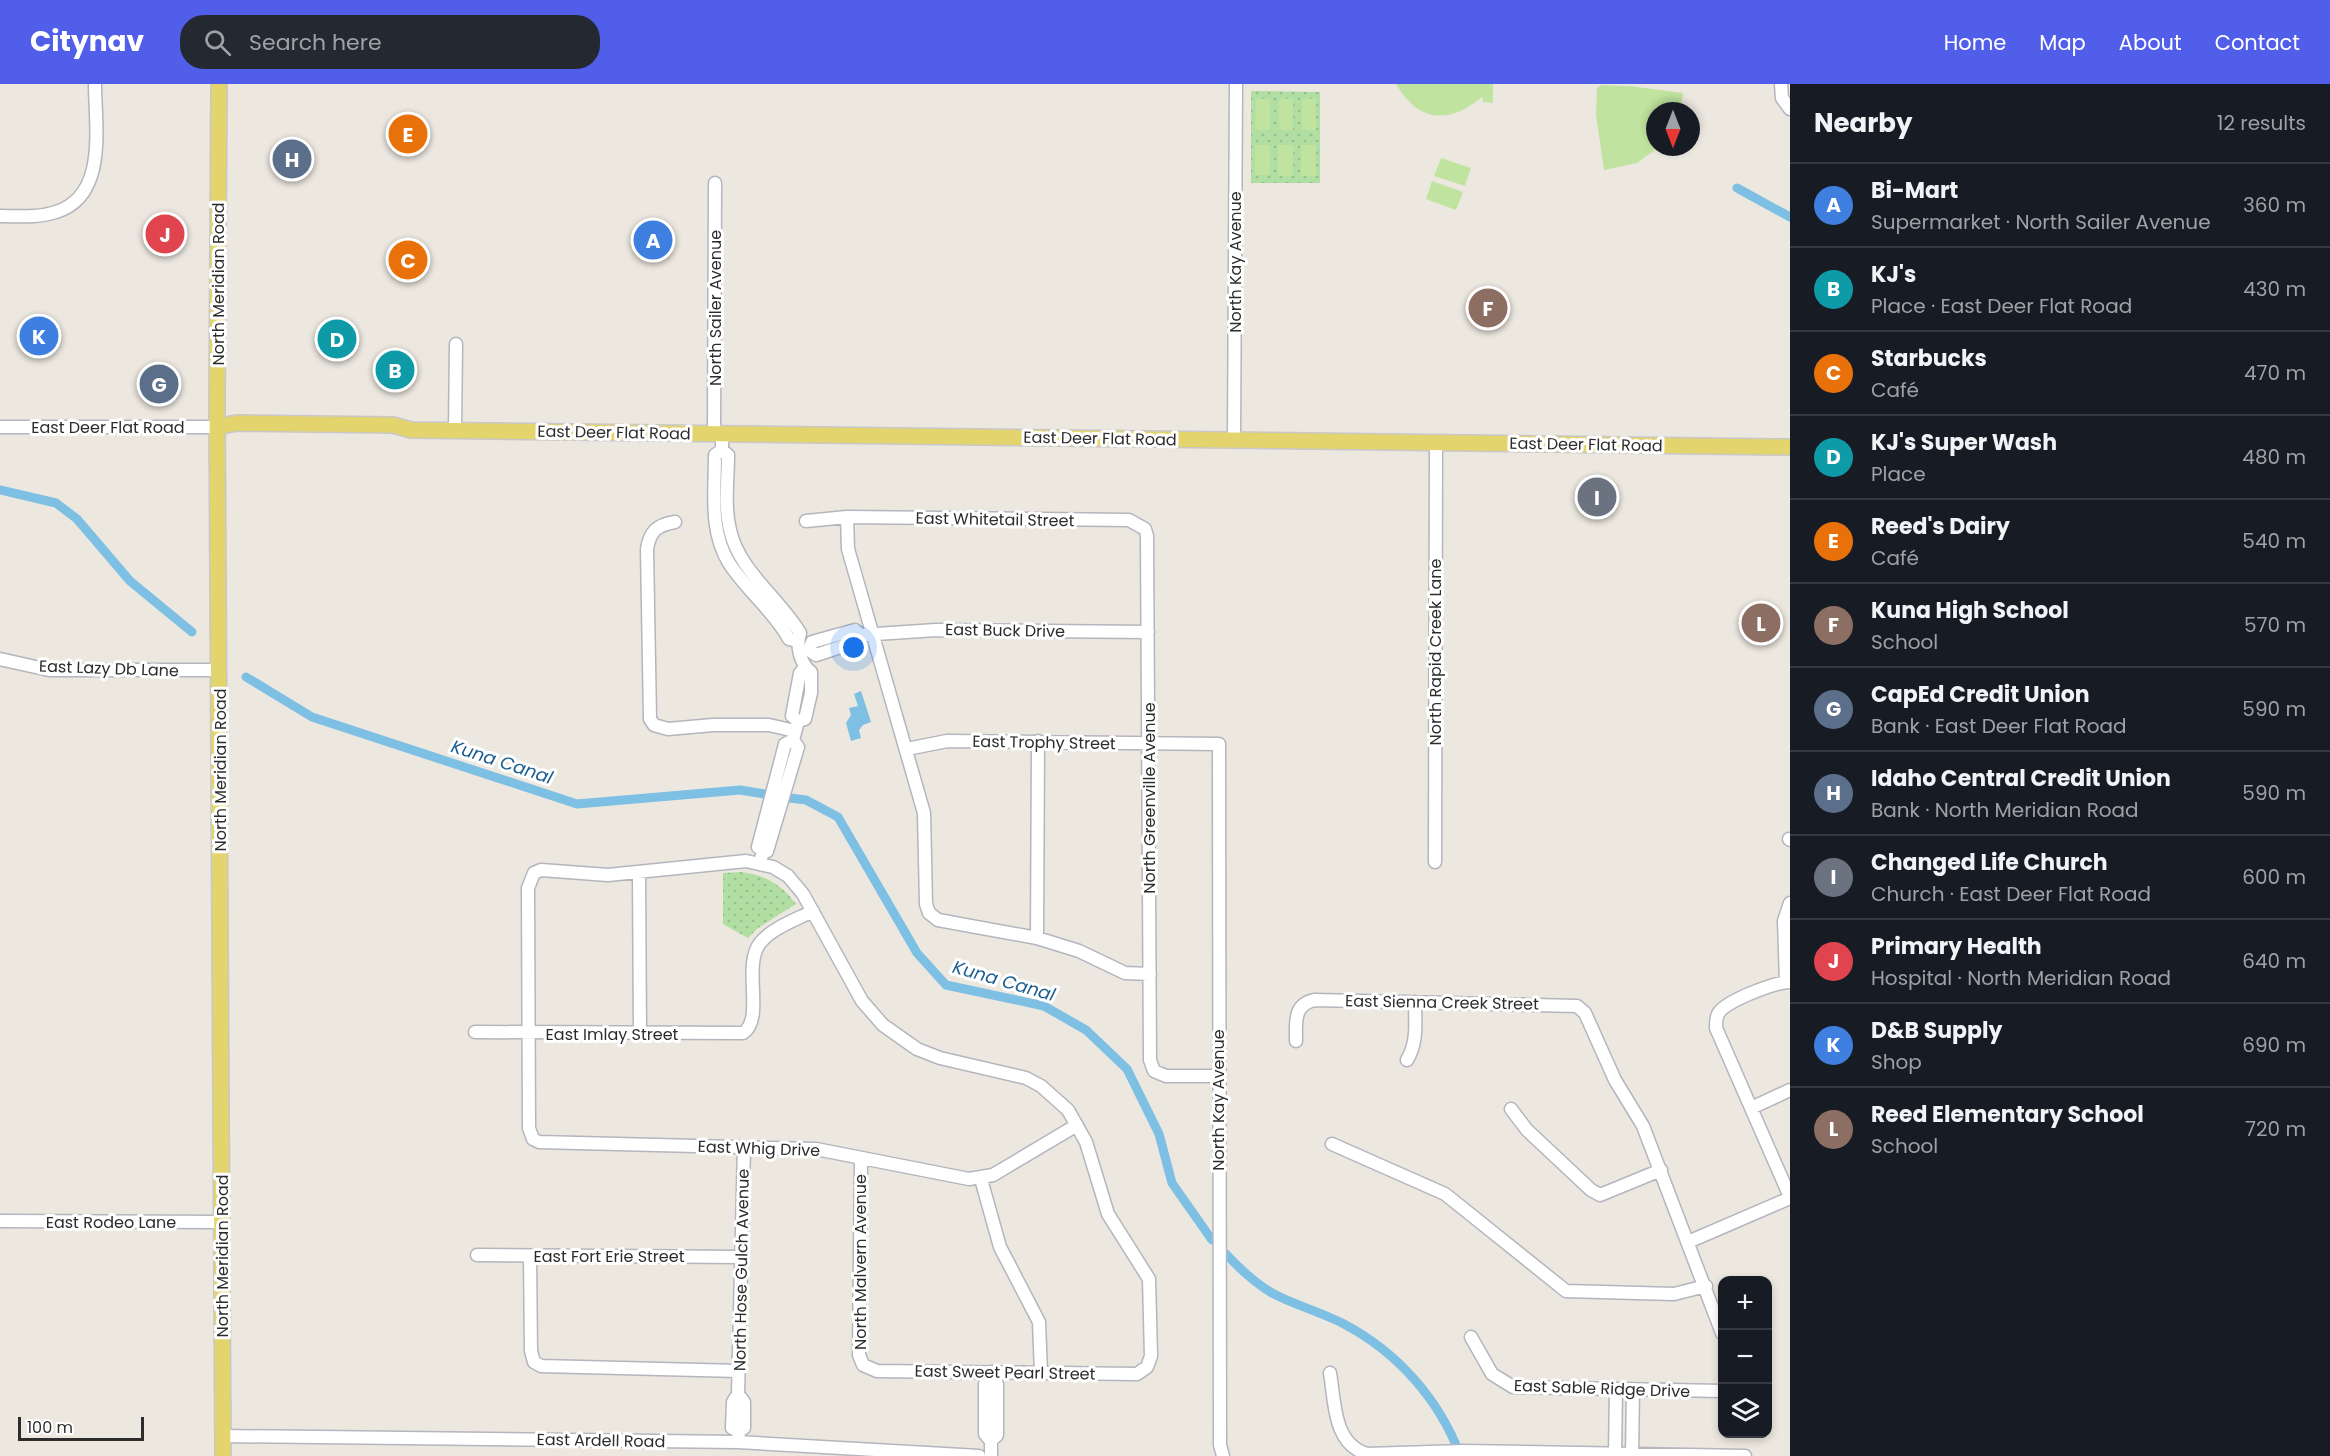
<!DOCTYPE html>
<meta charset="utf-8">
<style>
:root{--surface:#171b24;--page:#242831;--text:#f1f3f6;--muted:#9ea1a6;--line:#363941;--accent:#505eea}
body{margin:0;font-family:Poppins,sans-serif;background:var(--page);color:var(--text)}
.controls{position:absolute;right:18px;bottom:18px;display:grid;overflow:hidden;border-radius:12px;box-shadow:0 3px 9px #0003}
.controls button{width:54px;height:54px;display:grid;place-items:center;padding:0;border:0;border-bottom:2px solid var(--line);background:var(--surface);color:var(--text);font:30px sans-serif}
.compass{position:absolute;left:1646px;top:18px;width:54px;height:54px;border-radius:50%;background:var(--surface);box-shadow:0 3px 9px #0003;rotate:180deg}
.scale{position:absolute;left:18px;bottom:15px;width:126px;box-sizing:border-box;padding-left:6px;border:3px solid #2c2c2c;border-top:0;font-size:16px;line-height:21px;white-space:nowrap;color:#2c2c2c;-webkit-text-stroke:4px #fff;paint-order:stroke}
.you{position:absolute;left:854px;top:564px;width:21px;height:21px;margin:-15px;border:4px solid #fff;border-radius:50%;background:#1a73e8;box-shadow:0 0 0 9px #1a73e833}
.badge{display:grid;place-items:center;width:39px;height:39px;border-radius:50%;background:var(--accent);color:#fff;font-size:20px;font-weight:700}
.pin{position:absolute;translate:-50% -50%;border:3px solid #fff;box-shadow:0 2px 6px #0006}
.list{margin:0;padding:0;list-style:none}
h2{display:flex;justify-content:space-between;align-items:center;height:78px;margin:0;padding:0 24px;font-size:26px}
h2 small{font-size:20px;font-weight:400;color:var(--muted)}
.list li{display:grid;grid-template-columns:39px 1fr auto;gap:18px;align-items:center;box-sizing:border-box;height:84px;padding:0 24px;border-top:2px solid var(--line)}
.list b{display:block;font-size:22px;white-space:nowrap}
.list p{margin:0;font-size:20px;white-space:nowrap;color:var(--muted)}
.list em{font-size:20px;font-style:normal;color:var(--muted)}
.icon{flex:none;width:33px;height:33px;fill:none;stroke:currentColor;stroke-width:2;stroke-linecap:round;stroke-linejoin:round}
.map{position:relative;flex:none;width:1790px;height:1372px;overflow:hidden}
header{display:flex;align-items:center;gap:36px;box-sizing:border-box;height:84px;padding:0 30px;background:var(--accent);color:#fff}
header strong{font-size:28px}
nav{display:flex;gap:33px;margin-inline-start:auto;font-size:21px}
.search{width:420px;height:54px;background:var(--page);display:flex;align-items:center;gap:15px;box-sizing:border-box;padding:0 21px;border-radius:24px;color:var(--muted);font-size:22px}
main{display:flex}
aside{flex:1;background:var(--surface)}
.map>svg:first-child{display:block}
.green{fill:url(#green-dots)}
.pitch{fill:#c0e49f}
.water{fill:#7ebfe4}
.lines{fill:none;stroke-linecap:round;stroke-linejoin:round}
.canal{stroke:#7ebfe4;stroke-width:9}
.minor-casing{stroke:#b4b5be;stroke-width:15}
.major-casing{stroke:#c8c8c8;stroke-width:18}
.minor{stroke:#fff;stroke-width:12}
.major{stroke:#e4d46d;stroke-width:15}
.labels{text-anchor:middle;stroke-width:6;stroke-linejoin:round;paint-order:stroke}
.street-label{font-size:16px;fill:#2c2c2c;stroke:#fff}
.water-label{font-size:18px;font-style:italic;fill:#1a5e92;stroke:#fff}
</style>
<header>
<strong>Citynav</strong>
<div class="search"><svg class="icon" aria-label="search" viewBox="0 0 24 24"><circle cx="10" cy="10" r="6"/><path d="M15 15l6 6"/></svg>Search here</div>
<nav><a>Home</a><a>Map</a><a>About</a><a>Contact</a></nav>
</header>
<main>
<div class="map">
<svg width="1790" height="1372" viewBox="0 0 1790 1372">
<defs>
<pattern id="green-dots" width="8" height="8" patternUnits="userSpaceOnUse" patternTransform="scale(1.5)"><rect width="8" height="8" fill="#b1dea2"/><path d="M2 2h.1M6 6h.1" fill="none" stroke="#98bf8c" stroke-width="1.8" stroke-linecap="round"/></pattern>
</defs>
<rect width="100%" height="100%" fill="#ece8e0"/>
<path class="green" d="M1251,7l69,1v91h-69z
M741,788c24,3 40,12 55,32l-38,24 -10,10 -25,-14v-51z"/>
<path class="pitch" d="M1396,0h97v19l-10,-1 -1,-5c-33,28 -64,25 -86,-13z
M1601,1l28,1 54,7 -3,18h-25v36h4l-22,16 -33,7 -8,-55 1,-27z
M1256,15h14v31h-15z
M1279,15h14v31h-14z
M1302,15h14v31h-14z
M1255,61h15v30h-15z
M1278,61h15v31h-15z
M1301,61h15v31h-15z
M1441,74l30,10 -6,18 -31,-10z
M1432,97l31,11 -7,18 -30,-11z"/>
<path class="water" d="M861,607l10,31 -8,3 -4,5 2,8 -10,3 -5,-18 5,-8 -2,-7 9,-2 -4,-12z"/>
<g class="lines">
<path class="canal" d="M1737,104l53,29
M0,406l56,13 21,16 53,62 62,51
M246,593l66,40 265,87 163,-14 25,4
M790,714l16,2 32,17 79,136 29,32 98,21 42,24 41,39 32,65 13,49 40,57
M1226,1170c13,14 29,29 46,39 22,12 49,19 72,31 53,28 95,75 116,131"/>
<defs>
<path id="minor" d="M1781,0l1,14 8,11
M0,132c18,0 38,2 56,-4 52,-16 39,-86 39,-128
M0,343h217
M455,346l1,-86
M714,349l1,-250
M722,349v17l6,5c0,24 -4,51 2,75 9,41 49,68 70,103 -4,12 0,31 11,39v21l-6,26 -7,2
M1234,355l2,-355
M722,366l-7,5c0,36 -6,76 14,108 18,28 45,48 60,76l8,2
M847,433l1,32 76,264 2,91 3,9 9,7 99,18 42,13 46,22 25,1
M806,437l41,-4 282,3 16,9 2,7 3,524 4,11 12,5h52
M675,438c-18,3 -25,9 -28,27l3,170 4,6 14,4 45,-4h56l26,6
M855,546l6,5 -2,6 -43,14 -7,-5 3,-8z
M861,551l75,-5 212,2
M0,575l49,11h170
M798,637l-6,-5 8,-43 5,-6
M907,665l40,-8 272,3 1,701 3,11
M1789,755l1,1
M763,767l-5,-4 27,-103 8,-4
M1435,778l1,-420
M760,779l3,-12h4l31,-104 -5,-7 4,-15
M639,789l1,161
M1037,854l1,-197
M1786,898l-2,-61 6,-18
M1790,898c-15,0 -65,19 -72,32 -2,4 -2,9 -2,14l74,169
M475,948l268,1c22,-14 -1,-67 17,-90 12,-15 35,-23 53,-32
M1296,957c0,-18 -3,-37 19,-41l262,6 8,7 30,67 28,46 79,207
M1407,976c11,-18 8,-38 8,-58
M1751,1024l39,-18
M1511,1025l16,21 64,60 9,5 61,-25
M1332,1060l113,50 121,97 108,3 32,-8
M861,1074l-2,197 4,10 14,6 260,3 10,-7 4,-11 -2,-77 -41,-65 -22,-72 -18,-32 -27,-24 -15,-8 -86,-20 -23,-9 -34,-24 -21,-24 -59,-107 -15,-18 -15,-9 -27,-6 -138,14 -67,-5 -7,3 -6,15 1,240 4,11 6,3 277,7 153,30 24,-4 84,-50
M981,1095l19,68 39,75 2,51
M0,1137l222,1
M1688,1158l102,-44
M477,1171l264,2
M530,1172l1,95 3,11 7,4 198,5
M1471,1253l21,37 21,13 209,4
M992,1288l5,12v51l-6,6 -6,-7v-50z
M1330,1289c5,29 3,71 37,81l96,-3 282,5
M738,1310l6,-247
M223,1352l515,6 241,14
M991,1357v15
M738,1358l1,-11 5,-3v-26l-6,-8 -5,8 -1,26 7,3
M1615,1370l1,-64
M1632,1371l1,-65"/>
<path id="major" d="M219,0l-2,325 6,1047
M217,343l19,-4 157,2 18,5 1379,17"/>
</defs>
<use href="#minor" class="minor-casing"/>
<use href="#major" class="major-casing"/>
<use href="#minor" class="minor"/>
<use href="#major" class="major"/>
</g>
<g class="labels">
<g class="street-label">
<text transform="translate(1235 178) rotate(-90)" y="6">North Kay Avenue</text>
<text transform="translate(218 200) rotate(-90)" y="6">North Meridian Road</text>
<text transform="translate(715 224) rotate(-90)" y="6">North Sailer Avenue</text>
<text x="108" y="349">East Deer Flat Road</text>
<text transform="translate(614 348) rotate(1)" y="6">East Deer Flat Road</text>
<text transform="translate(1100 354) rotate(1)" y="6">East Deer Flat Road</text>
<text transform="translate(1586 360) rotate(1)" y="6">East Deer Flat Road</text>
<text transform="translate(995 435) rotate(1)" y="6">East Whitetail Street</text>
<text transform="translate(1005 546) rotate(1)" y="6">East Buck Drive</text>
<text transform="translate(1435 568) rotate(-90)" y="6">North Rapid Creek Lane</text>
<text transform="translate(109 584) rotate(2)" y="6">East Lazy Db Lane</text>
<text transform="translate(1044 658) rotate(1)" y="6">East Trophy Street</text>
<text transform="translate(220 686) rotate(-90)" y="6">North Meridian Road</text>
<text transform="translate(1149 714) rotate(-90)" y="6">North Greenville Avenue</text>
<text transform="translate(1442 918) rotate(1)" y="6">East Sienna Creek Street</text>
<text x="612" y="956">East Imlay Street</text>
<text transform="translate(1218 1016) rotate(-90)" y="6">North Kay Avenue</text>
<text transform="translate(759 1064) rotate(2)" y="6">East Whig Drive</text>
<text x="111" y="1144">East Rodeo Lane</text>
<text transform="translate(222 1172) rotate(-90)" y="6">North Meridian Road</text>
<text x="609" y="1178">East Fort Erie Street</text>
<text transform="translate(860 1178) rotate(-90)" y="6">North Malvern Avenue</text>
<text transform="translate(741 1186) rotate(-89)" y="6">North Hose Gulch Avenue</text>
<text transform="translate(1005 1288) rotate(1)" y="6">East Sweet Pearl Street</text>
<text transform="translate(1602 1304) rotate(2)" y="6">East Sable Ridge Drive</text>
<text transform="translate(601 1356) rotate(1)" y="6">East Ardell Road</text>
</g>
<g class="water-label">
<text transform="translate(502 678) rotate(18)" y="6">Kuna Canal</text>
<text transform="translate(1004 897) rotate(16)" y="6">Kuna Canal</text>
</g>
</g>
</svg>
<div class="controls">
<button>+</button>
<button>−</button>
<button><svg class="icon" aria-label="layers" viewBox="0 0 24 24"><path d="M12 4l9 5-9 5-9-5zM3 14l9 5 9-5"/></svg></button>
</div>
<svg class="compass" viewBox="-18 -18 36 36"><path d="M0-13l5 13h-10z" fill="#e53935"/><path d="M0 13l5-13h-10z" fill="#9ea1a6"/></svg>
<div class="scale">100 m</div>
<div class="you"></div>
<div class="pin badge" style="left:653px;top:156px;background:#3f7fe0">A</div>
<div class="pin badge" style="left:395px;top:286px;background:#0f9aa8">B</div>
<div class="pin badge" style="left:408px;top:176px;background:#e8710a">C</div>
<div class="pin badge" style="left:337px;top:255px;background:#0f9aa8">D</div>
<div class="pin badge" style="left:408px;top:50px;background:#e8710a">E</div>
<div class="pin badge" style="left:1488px;top:224px;background:#8d6e63">F</div>
<div class="pin badge" style="left:159px;top:300px;background:#5c6f8a">G</div>
<div class="pin badge" style="left:292px;top:75px;background:#5c6f8a">H</div>
<div class="pin badge" style="left:1597px;top:413px;background:#6b7280">I</div>
<div class="pin badge" style="left:165px;top:150px;background:#e0444e">J</div>
<div class="pin badge" style="left:39px;top:252px;background:#3f7fe0">K</div>
<div class="pin badge" style="left:1761px;top:539px;background:#8d6e63">L</div>
</div>
<aside>
<h2>Nearby<small>12 results</small></h2>
<ul class="list">
<li><span class="badge" style="background:#3f7fe0">A</span><div><b>Bi-Mart</b><p>Supermarket · North Sailer Avenue</p></div><em>360 m</em></li>
<li><span class="badge" style="background:#0f9aa8">B</span><div><b>KJ's</b><p>Place · East Deer Flat Road</p></div><em>430 m</em></li>
<li><span class="badge" style="background:#e8710a">C</span><div><b>Starbucks</b><p>Café</p></div><em>470 m</em></li>
<li><span class="badge" style="background:#0f9aa8">D</span><div><b>KJ's Super Wash</b><p>Place</p></div><em>480 m</em></li>
<li><span class="badge" style="background:#e8710a">E</span><div><b>Reed's Dairy</b><p>Café</p></div><em>540 m</em></li>
<li><span class="badge" style="background:#8d6e63">F</span><div><b>Kuna High School</b><p>School</p></div><em>570 m</em></li>
<li><span class="badge" style="background:#5c6f8a">G</span><div><b>CapEd Credit Union</b><p>Bank · East Deer Flat Road</p></div><em>590 m</em></li>
<li><span class="badge" style="background:#5c6f8a">H</span><div><b>Idaho Central Credit Union</b><p>Bank · North Meridian Road</p></div><em>590 m</em></li>
<li><span class="badge" style="background:#6b7280">I</span><div><b>Changed Life Church</b><p>Church · East Deer Flat Road</p></div><em>600 m</em></li>
<li><span class="badge" style="background:#e0444e">J</span><div><b>Primary Health</b><p>Hospital · North Meridian Road</p></div><em>640 m</em></li>
<li><span class="badge" style="background:#3f7fe0">K</span><div><b>D&amp;B Supply</b><p>Shop</p></div><em>690 m</em></li>
<li><span class="badge" style="background:#8d6e63">L</span><div><b>Reed Elementary School</b><p>School</p></div><em>720 m</em></li>
</ul>
</aside>
</main>
